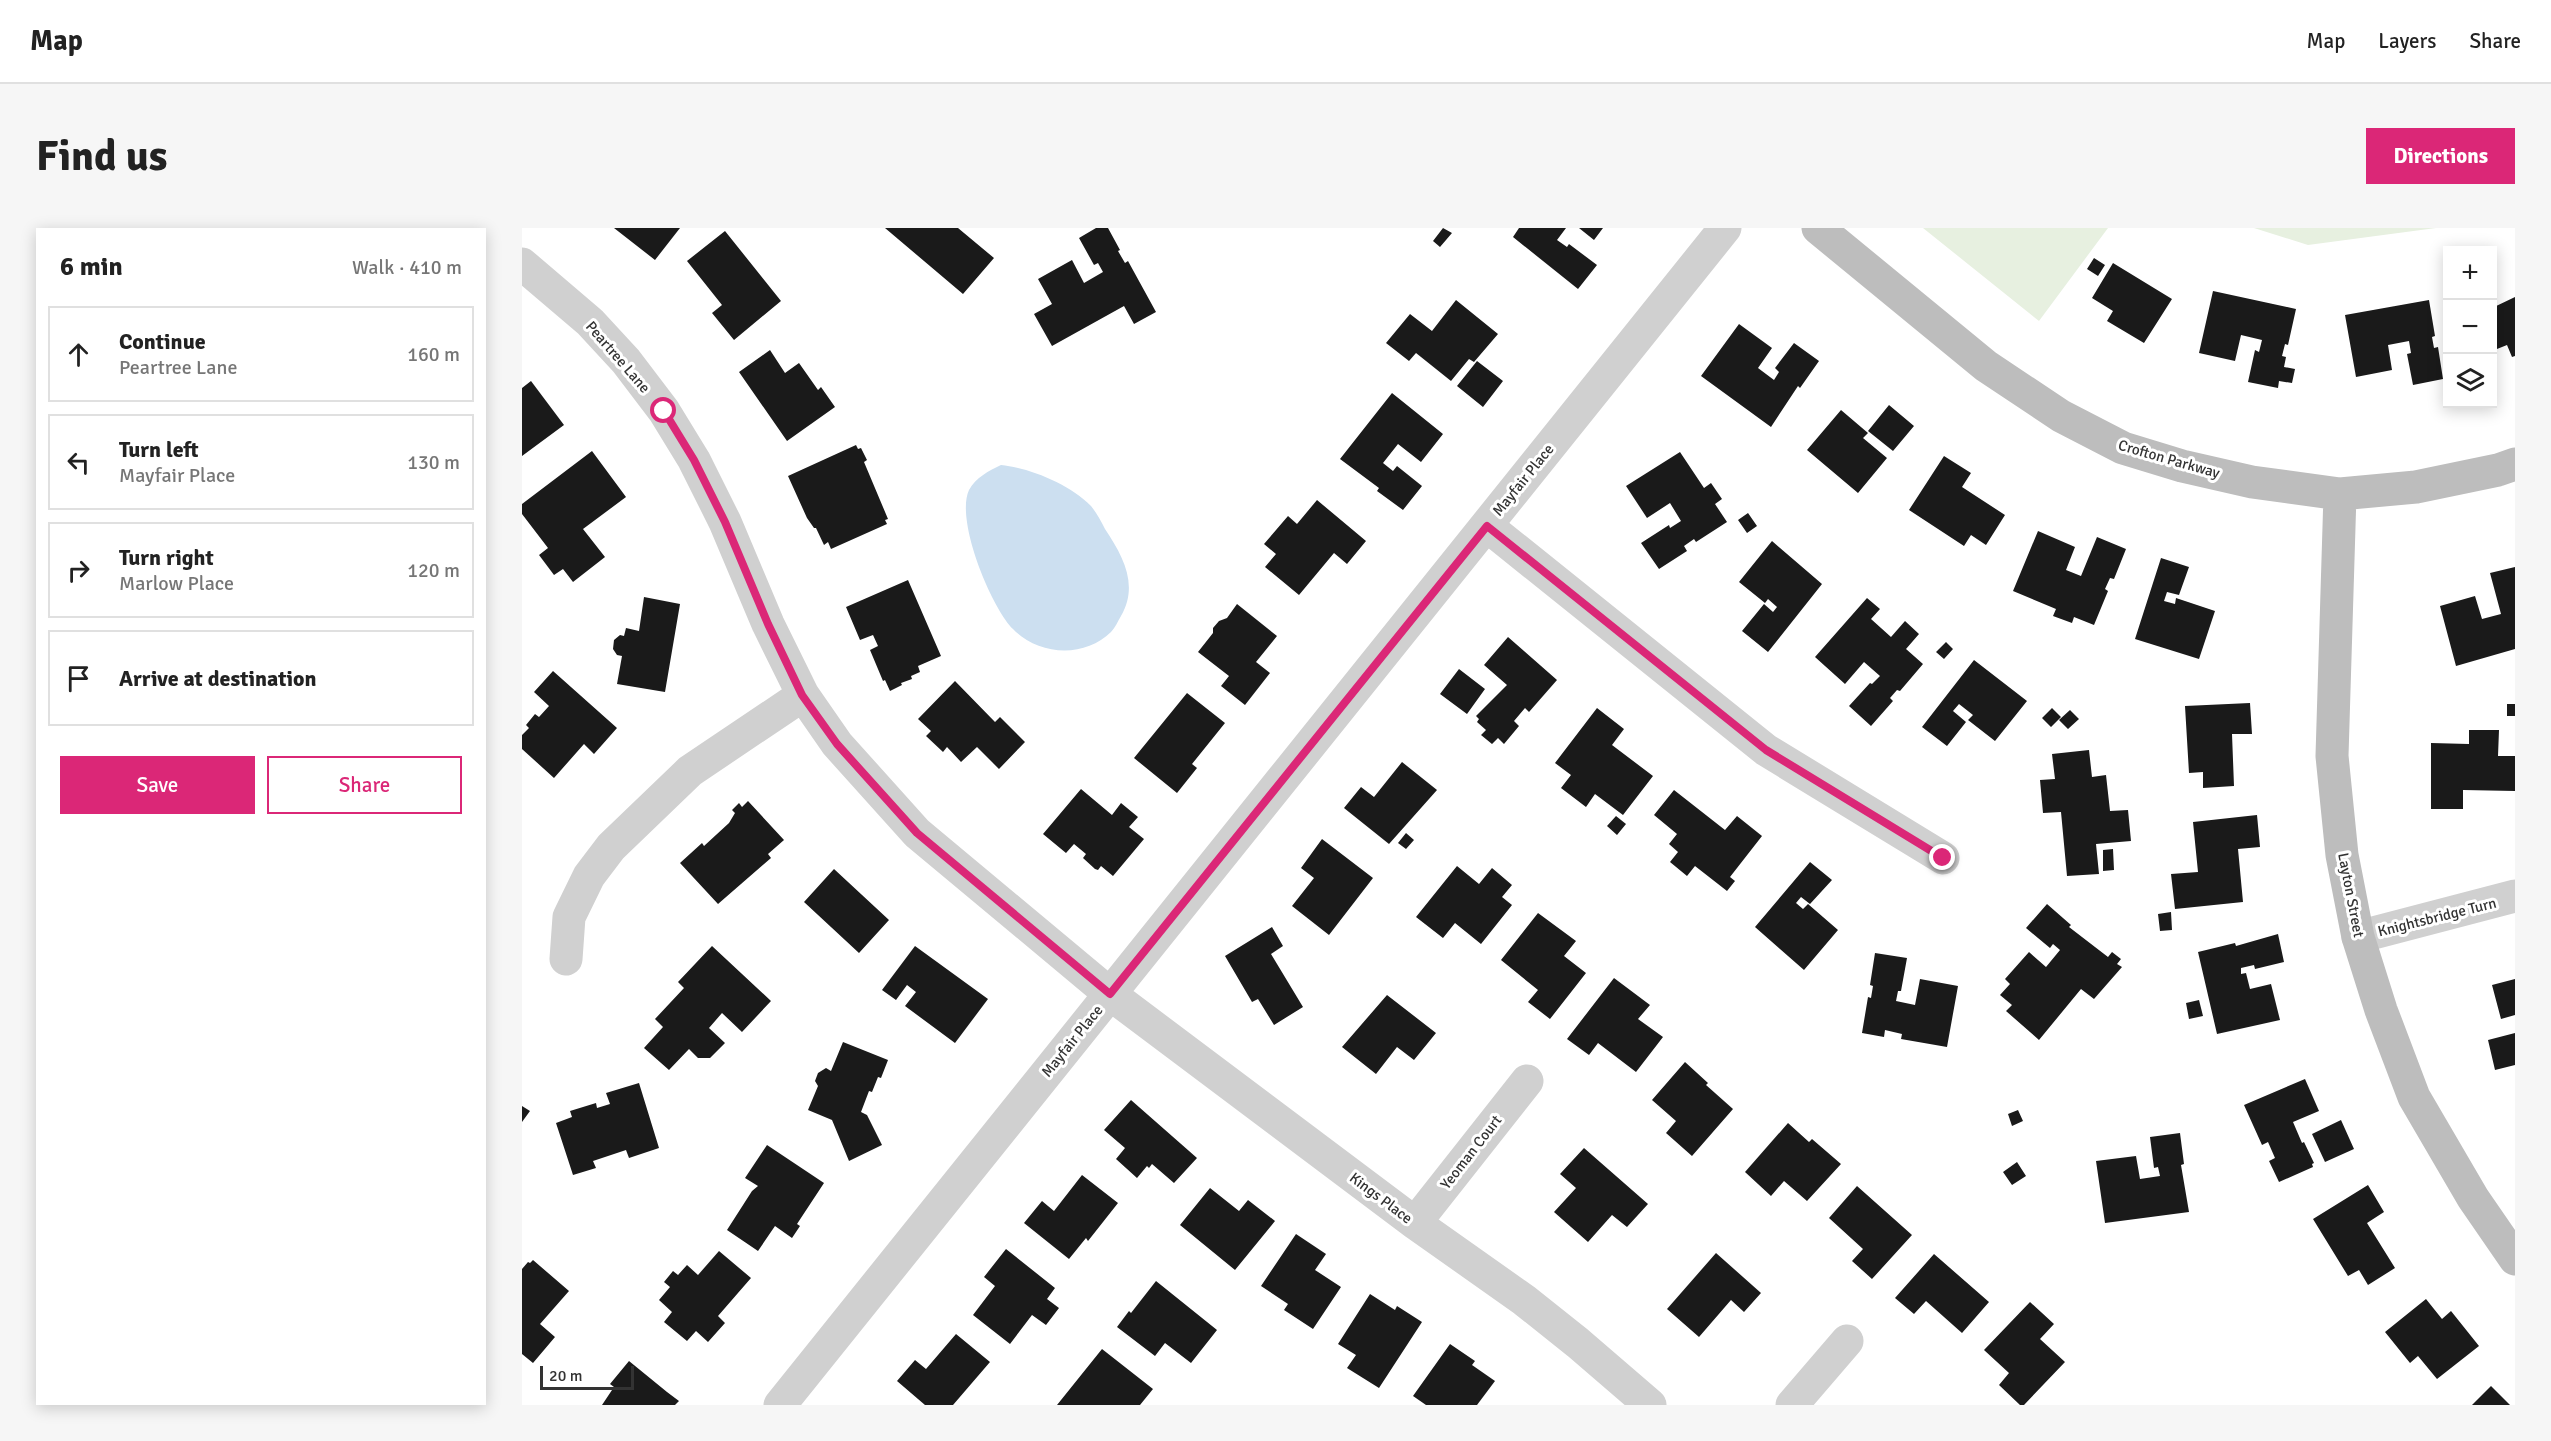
<!DOCTYPE html>
<meta charset="utf-8">
<style>
:root{--surface:#fff;--page:#f6f6f6;--text:#222;--muted:#767676;--line:#e0e0e0;--accent:#db2777}
body{margin:0;font-family:Signika,sans-serif;background:var(--page);color:var(--text)}
.controls{position:absolute;right:18px;top:18px;display:grid;overflow:hidden;border-radius:0px;box-shadow:0 3px 15px #0003}
.controls button{width:54px;height:54px;display:grid;place-items:center;padding:0;border:0;border-bottom:2px solid var(--line);background:var(--surface);color:var(--text);font:30px sans-serif}
.scale{position:absolute;left:18px;bottom:15px;width:94px;box-sizing:border-box;padding-left:6px;border:3px solid #333;border-top:0;font-size:16px;line-height:21px;white-space:nowrap;color:#333;-webkit-text-stroke:4px #fff;paint-order:stroke}
.stop{position:absolute;width:18px;height:18px;margin:-14px;border:4px solid #db2777;border-radius:50%;background:#fff}
.stop.end{background:#db2777;border-color:#fff;box-shadow:0 2px 6px #0008}
.list{margin:0;padding:0;list-style:none}
h2{display:flex;justify-content:space-between;align-items:center;height:78px;margin:0;padding:0 24px;font-size:26px}
h2 small{font-size:20px;font-weight:400;color:var(--muted)}
.list li{display:grid;grid-template-columns:39px 1fr auto;gap:18px;align-items:center;box-sizing:border-box;height:96px;margin:0 12px 12px;padding:0 12px;border:2px solid var(--line);border-radius:0px}
.list b{display:block;font-size:22px;white-space:nowrap}
.list p{margin:0;font-size:20px;white-space:nowrap;color:var(--muted)}
.list em{font-size:20px;font-style:normal;color:var(--muted)}
.actions{display:flex;gap:12px;padding:18px 24px}
.actions a{flex:1;padding:14px 0;border:2px solid var(--accent);border-radius:0px;text-align:center;font-size:21px;color:var(--accent)}
.actions .main{background:var(--accent);color:#fff}
.icon{flex:none;width:33px;height:33px;fill:none;stroke:currentColor;stroke-width:2;stroke-linecap:round;stroke-linejoin:round}
.map{position:relative;flex:none;width:1993px;height:1177px;overflow:hidden;border-radius:0px}
header{display:flex;align-items:center;gap:36px;box-sizing:border-box;height:84px;padding:0 30px;background:var(--surface);border-bottom:2px solid var(--line)}
header strong{font-size:28px}
nav{display:flex;gap:33px;margin-inline-start:auto;font-size:21px}
.intro{display:flex;align-items:center;justify-content:space-between;box-sizing:border-box;height:144px;padding:0 36px}
h1{margin:0;font-size:42px}
.button{padding:15px 27px;border-radius:0px;background:var(--accent);color:#fff;font-size:21px;font-weight:700}
main{display:flex;gap:36px;padding:0 36px}
aside{flex:1;background:var(--surface);border-radius:0px;box-shadow:0 3px 15px #0003}
.map>svg:first-child{display:block}
.green{fill:#e7f0e0}
.water{fill:#ccdff0}
.building{fill:#1a1a1a}
.lines{fill:none;stroke-linecap:round;stroke-linejoin:round}
.street{stroke:#d0d0d0;stroke-width:33}
.secondary{stroke:#bdbdbd;stroke-width:33}
.route{stroke:#db2777;stroke-width:8}
.labels{text-anchor:middle;stroke-width:6;stroke-linejoin:round;paint-order:stroke}
.street-label{font-size:15px;fill:#333;stroke:#fff}
</style>
<header>
<strong>Map</strong>
<nav><a>Map</a><a>Layers</a><a>Share</a></nav>
</header>
<div class="intro"><h1>Find us</h1><a class="button">Directions</a></div>
<main>
<aside>
<h2>6 min<small>Walk · 410 m</small></h2>
<ul class="list">
<li><svg class="icon" aria-label="ahead" viewBox="0 0 24 24"><path d="M12 20V5M6 11l6-6 6 6"/></svg><div><b>Continue</b><p>Peartree Lane</p></div><em>160 m</em></li>
<li><svg class="icon" aria-label="left" viewBox="0 0 24 24"><path d="M17 20v-9H6M10 6l-5 5 5 5"/></svg><div><b>Turn left</b><p>Mayfair Place</p></div><em>130 m</em></li>
<li><svg class="icon" aria-label="right" viewBox="0 0 24 24"><path d="M7 20v-9h11M14 6l5 5-5 5"/></svg><div><b>Turn right</b><p>Marlow Place</p></div><em>120 m</em></li>
<li><svg class="icon" aria-label="arrive" viewBox="0 0 24 24"><path d="M6 21V4h12l-3 4 3 4H6"/></svg><div><b>Arrive at destination</b></div></li>
</ul>
<div class="actions"><a class="main">Save</a><a>Share</a></div>
</aside>
<div class="map">
<svg width="1993" height="1177" viewBox="0 0 1993 1177">
<rect width="100%" height="100%" fill="#fff"/>
<path class="green" d="M1401,0h185l-69,93z
M1732,0h182l-128,17z"/>
<path class="water" d="M479,237c29,3 68,19 90,41 5,6 10,15 14,23 18,27 34,56 16,87 -3,5 -6,12 -10,16 -26,26 -72,24 -98,-3 -22,-22 -58,-109 -44,-139 7,-13 20,-19 32,-25z"/>
<path class="building" d="M92,0h66l-25,32z
M363,0h73l36,30 -31,36z
M574,0h12l12,22 -2,1 7,12 3,-2 28,51 -22,12 -10,-18 -72,40 -18,-32 18,-10 -14,-25 34,-19 12,23 19,-11 -5,-9 -4,2 -15,-27z
M921,0l9,5 -12,14 -7,-6z
M997,0h47l-9,12 10,7 2,-3 28,21 -19,24 -65,-52z
M1057,0h24l-9,12z
M203,3l56,70 -47,39 -22,-27 10,-8 -35,-44z
M1572,30l11,7 -7,11 -11,-7z
M1591,35l59,36 -28,44 -37,-22 6,-10 -21,-13z
M1691,63l83,18 -8,36 -3,-1 -3,12 4,1 -2,10 11,2 -3,14 -13,-2 -1,7 -30,-6 7,-32 4,2 3,-12 -21,-5 -6,26 -36,-8z
M1993,69v59l-3,1 -5,-12 -15,6v-43z
M934,72l42,34 -24,28 -5,-3 -18,22 -35,-28 -7,8 -23,-18 24,-29 22,17z
M1907,72l6,36 -3,1 2,11 4,-1 5,32 -30,6 -6,-31 4,-1 -2,-12 -21,4 4,25 -36,7 -11,-62z
M1217,96l33,24 -14,20 16,12 5,-8 -4,-4 19,-25 25,18 -19,27 -2,-2 -27,41 -70,-51z
M248,122l15,23 14,-10 19,27 3,-3 14,20 -48,34 -48,-69z
M955,133l26,20 -20,26 -26,-21z
M9,153l33,44 -42,31v-68z
M870,165l51,41 -22,28 -23,-18 -15,19 10,8 4,-5 25,20 -19,24 -26,-19 2,-3 -39,-29z
M1367,177l25,21 -21,25 -25,-20z
M1319,182l27,23 -5,5 24,20 -29,35 -51,-43z
M334,217l2,4 3,-1 6,12 -3,2 24,57 -3,1 2,4 -56,25 -3,-7 -4,3 -8,-17h-2l-7,-10 -19,-42z
M70,223l34,46 -43,32 22,28 -32,25 -10,-13 -9,6 -15,-20 9,-7 -26,-34v-10z
M1158,224l24,36 7,-5 11,16 -7,5 12,18 -31,20 -2,-3 -10,7 3,5 -28,18 -18,-26 28,-18 1,3 11,-7 -11,-18 -23,15 -21,-32z
M1422,228l27,17 -9,14 43,28 -19,30 -15,-10 -7,11 -55,-36z
M795,272l49,41 -19,23 -13,-11 -35,42 -34,-28 11,-13 -12,-10 24,-28 9,8z
M1226,285l9,13 -10,7 -9,-13z
M1516,303l37,16 -9,23 15,6 16,-39 29,12 -12,30 -4,-1 -5,11 3,2 -14,34 -20,-8 -2,6 -19,-7 3,-7 -43,-18z
M1250,313l50,43 -54,68 -26,-21 22,-27 9,8 4,-5 -9,-8 -3,4 -26,-21z
M1639,330l28,9 -10,28 -12,-3 -3,9 11,3 1,-6 39,13 -16,48 -64,-20z
M1993,339v82l-59,17 -16,-60 35,-10 7,23 19,-5 -11,-41z
M386,352l33,76 -23,10 2,6 -9,4 1,3 -11,4 1,2 -12,6 -5,-11 -2,1 -13,-31 8,-4 -5,-11 -13,5 -14,-33z
M122,369l36,7 -15,88 -48,-8 5,-28 -5,-1 -4,-6 1,-9 6,-5 4,1 2,-8 13,3z
M1345,370l13,11 -9,10 20,18 14,-16 14,13 -13,15 17,15 -23,27 -3,-1 -7,8 3,3 -22,25 -22,-20 21,-23 2,1 8,-8 -16,-14 -19,22 -30,-27z
M715,376l40,32 -21,26 14,11 -25,32 -24,-19 8,-10 -31,-24 15,-19v-5l6,-7 8,-3z
M986,409l49,43 -28,32 -4,-4 -11,13 5,5 -15,18 -6,-6 -6,6 -11,-9 5,-5 -9,-8 2,-3 -3,-3 31,-31 -23,-20z
M1424,414l7,7 -9,10 -8,-7z
M1452,432l53,41 -32,40 -27,-21 5,-5 -14,-11 -6,7 13,11 -19,24 -25,-19z
M937,441l26,20 -18,25 -27,-20z
M31,443l64,57 -23,26 -10,-10 -30,34 -32,-29v-14l7,-7 -3,-3 9,-11 4,3 10,-11 -15,-14z
M433,453l40,41 5,-5 25,25 -26,27 -22,-22 -16,15 -14,-15 -4,5 -17,-16 5,-5 -13,-12z
M665,465l38,30 -33,41 5,4 -20,25 -43,-35z
M1728,475l2,31h-20l2,52 -31,2v-16l-14,1 -4,-67z
M1985,476h8v12h-8z
M1075,480l27,21 -12,16 41,31 -30,39 -28,-21 -9,13 -25,-19 10,-13 -16,-12z
M1530,480l9,9 -10,10 -9,-9z
M1548,482l9,9 -11,10 -9,-9z
M1947,502h30l-1,26h17v35l-52,-1v19h-32v-66l38,1z
M1567,522l3,27 14,-2 4,36 18,-1 3,31 -35,3 3,30 -32,2 -6,-64 -18,1 -3,-33 15,-1 -3,-25z
M880,534l35,28 -48,54 -45,-36 17,-21 13,10z
M559,561l31,26 9,-12 17,14 -9,10 15,12 -31,37 -12,-10 -3,4 -3,-1 -12,-11 3,-4 -12,-10 -8,9 -23,-19z
M1152,562l51,40 12,-14 25,20 -32,41 5,4 -8,10 -32,-25 -8,10 -17,-14 8,-10 -9,-8 8,-10 -23,-19z
M226,573l36,39 -16,14 3,4 -53,46 -38,-41 22,-20 2,3 25,-23 6,-10 -3,-3 7,-7 3,4z
M1735,587l3,32 -22,2 5,53 -68,7 -4,-35 27,-2 -5,-50z
M1094,588l10,8 -9,11 -10,-9z
M884,605l8,7 -8,9 -8,-6z
M800,611l51,39 -44,57 -37,-29 22,-28 -13,-10z
M1591,621l1,21 -11,1v-21z
M1288,634l22,18 -22,24 -9,-7 -5,6 7,6 5,-5 30,26 -34,40 -49,-43z
M935,638l22,18 13,-16 20,17 -10,12 10,8 -31,39 -26,-21 -12,15 -27,-21z
M312,641l55,51 -30,33 -55,-51z
M1525,676l24,21 -2,2 39,30 4,-5 9,7 -4,5 5,3 -28,32 -13,-10 -42,51 -33,-29 6,-6 -12,-10 10,-11 -5,-5 24,-27 17,15 14,-17 -7,-6 -3,4 -24,-20z
M1649,684l1,18 -12,1 -2,-17z
M1016,685l38,28 -12,15 22,17 -36,46 -22,-17 10,-12 -37,-30z
M750,699l11,19 -12,8 32,53 -29,18 -16,-26 -6,3 -27,-46z
M1756,706l6,28 -29,7 -1,-4 -13,3v6l5,-1 4,16 21,-5 9,36 -63,14 -19,-82 37,-9 1,3z
M190,718l59,55 -29,31 -20,-19 -13,15 16,15 -15,15h-12l-9,-9 -20,21 -25,-22 19,-21 -8,-8 29,-31 -6,-6z
M393,718l73,53 -33,44 -50,-37 11,-14 -9,-7 -11,15 -14,-10z
M1353,725l32,5 -6,33h-3l-2,10 19,4 5,-26 38,7 -11,61 -46,-8 1,-5 -17,-4 -1,7 -22,-4 6,-36 3,1 2,-12 -3,-1z
M1092,750l36,27 -12,14 25,18 -27,35 -38,-29 -9,12 -22,-16z
M1993,751v36l-14,4 -9,-34z
M865,767l49,38 -22,27 -17,-13 -21,27 -34,-27z
M1677,772l4,16 -14,3 -3,-16z
M1993,805v32l-20,5 -7,-30z
M321,814l45,18 -7,18 -3,-1 -6,15 -3,-1 -8,21 6,3 15,30 -33,16 -17,-41 -24,-10 10,-24 -3,-5 3,-8 8,-5 5,3z
M1163,834l23,21 -2,2 27,24 -41,47 -26,-23 10,-12 -24,-21z
M1783,851l14,32 -26,11 9,21 2,-1 10,21 -2,1 1,3 -34,15 -10,-21 6,-3 -7,-16 -6,3 -18,-40z
M117,855l20,65 -30,10 -3,-8 -33,11 3,7 -23,7 -17,-52 16,-6 -2,-6 26,-8 1,5 13,-4 -4,-11z
M609,872l66,58 -23,25 -22,-19 -3,4 -2,-2 -10,12 -21,-19 9,-11 -21,-18z
M0,878l8,5 -8,11z
M1496,882l5,11 -11,5 -4,-12z
M1819,892l13,29 -29,13 -13,-28z
M1266,895l21,19 3,-3 29,25 -34,37 -23,-20 -13,15 -26,-24z
M1658,905l4,31 -3,1 8,47 -84,11 -9,-62 40,-5 4,23 20,-3 -2,-9 -4,1 -4,-31z
M245,917l57,38 -27,41 3,2 -8,12 -17,-12 -17,25 -31,-21 25,-39 6,-5 -13,-8z
M1062,920l64,56 -21,23 -15,-12 -24,27 -34,-30 22,-24 -16,-14z
M1495,934l9,14 -14,9 -9,-13z
M560,947l36,28 -30,38 -2,-3 -17,21 -45,-36 18,-22 12,10z
M1846,957l16,27 -17,11 28,45 -27,17 -9,-15 -11,6 -35,-57z
M1335,958l55,49 -40,44 -20,-18 11,-12 -34,-31z
M688,960l29,23 9,-11 27,21 -40,49 -55,-45z
M774,1006l30,20 -11,16 26,17 -28,42 -29,-19 4,-6 -27,-18z
M484,1021l49,39 -8,11 12,9 -13,17 -14,-10 -22,29 -37,-29 22,-29 -11,-9z
M197,1023l32,27 -33,38 7,7 -17,19 -12,-11 -9,10 -23,-19 8,-10 -13,-12 11,-13 -6,-5 9,-11 5,4 9,-10 11,10z
M1194,1025l45,40 -17,19 -13,-12 -32,37 -32,-28z
M1412,1026l55,48 -27,31 -36,-32 -12,13 -19,-16z
M11,1032l36,31 -29,33 15,13 -22,26 -11,-9v-85l6,-7 2,1z
M634,1053l61,49 -26,33 -26,-20 -10,13 -38,-29 12,-16 2,2z
M848,1066l25,16 2,-4 25,16 -43,66 -32,-20 9,-13 -18,-11z
M1904,1071l16,20 9,-8 28,35 -42,33 -19,-23 -8,7 -25,-31z
M1508,1074l24,22 -14,15 25,23 -41,43h-4l-21,-20 10,-12 -25,-23z
M434,1106l34,28 -37,43h-28l-28,-24 18,-21 11,9z
M928,1116l25,17 -3,4 23,16 -18,24h-51l-13,-9z
M580,1121l51,40 -13,16h-83z
M107,1133l38,31 12,9 -4,4h-73l12,-18 -4,-3z
M1969,1158l19,19h-38z"/>
<g class="lines">
<path class="street" d="M0,36l68,58 36,39 38,50 30,49 31,62 43,102 35,71 34,49 80,89 193,161 305,229 109,77 54,43 72,62
M965,298l279,224 177,108
M1836,709l157,-41
M44,731l3,-42 20,-41 22,-29 79,-76 113,-76
M893,995l112,-142
M258,1177l945,-1177
M1270,1177l55,-64"/>
<path class="secondary" d="M1296,0l168,138 75,50 62,32 59,18 70,16 88,12 76,-7 82,-17 17,-6
M1818,266l-8,262 10,99 16,82 23,73 33,87 59,101 42,61"/>
</g>
<g class="lines">
<path class="route" d="M142,183l30,49 31,62 43,102 34,71 35,49 80,89 193,161 377,-468 279,224 177,108"/>
</g>
<g class="labels">
<g class="street-label">
<text transform="translate(96 129) rotate(49)" y="5">Peartree Lane</text>
<text transform="translate(1647 231) rotate(16)" y="5">Crofton Parkway</text>
<text transform="translate(1001 252) rotate(-51)" y="5">Mayfair Place</text>
<text transform="translate(1829 667) rotate(79)" y="5">Layton Street</text>
<text transform="translate(1915 689) rotate(-14)" y="5">Knightsbridge Turn</text>
<text transform="translate(550 813) rotate(-51)" y="5">Mayfair Place</text>
<text transform="translate(949 924) rotate(-52)" y="5">Yeoman Court</text>
<text transform="translate(859 970) rotate(37)" y="5">Kings Place</text>
</g>
</g>
</svg>
<div class="controls">
<button>+</button>
<button>−</button>
<button><svg class="icon" aria-label="layers" viewBox="0 0 24 24"><path d="M12 4l9 5-9 5-9-5zM3 14l9 5 9-5"/></svg></button>
</div>
<div class="scale">20 m</div>
<div class="stop" style="left:142px;top:183px"></div>
<div class="stop end" style="left:1421px;top:630px"></div>
</div>
</main>
